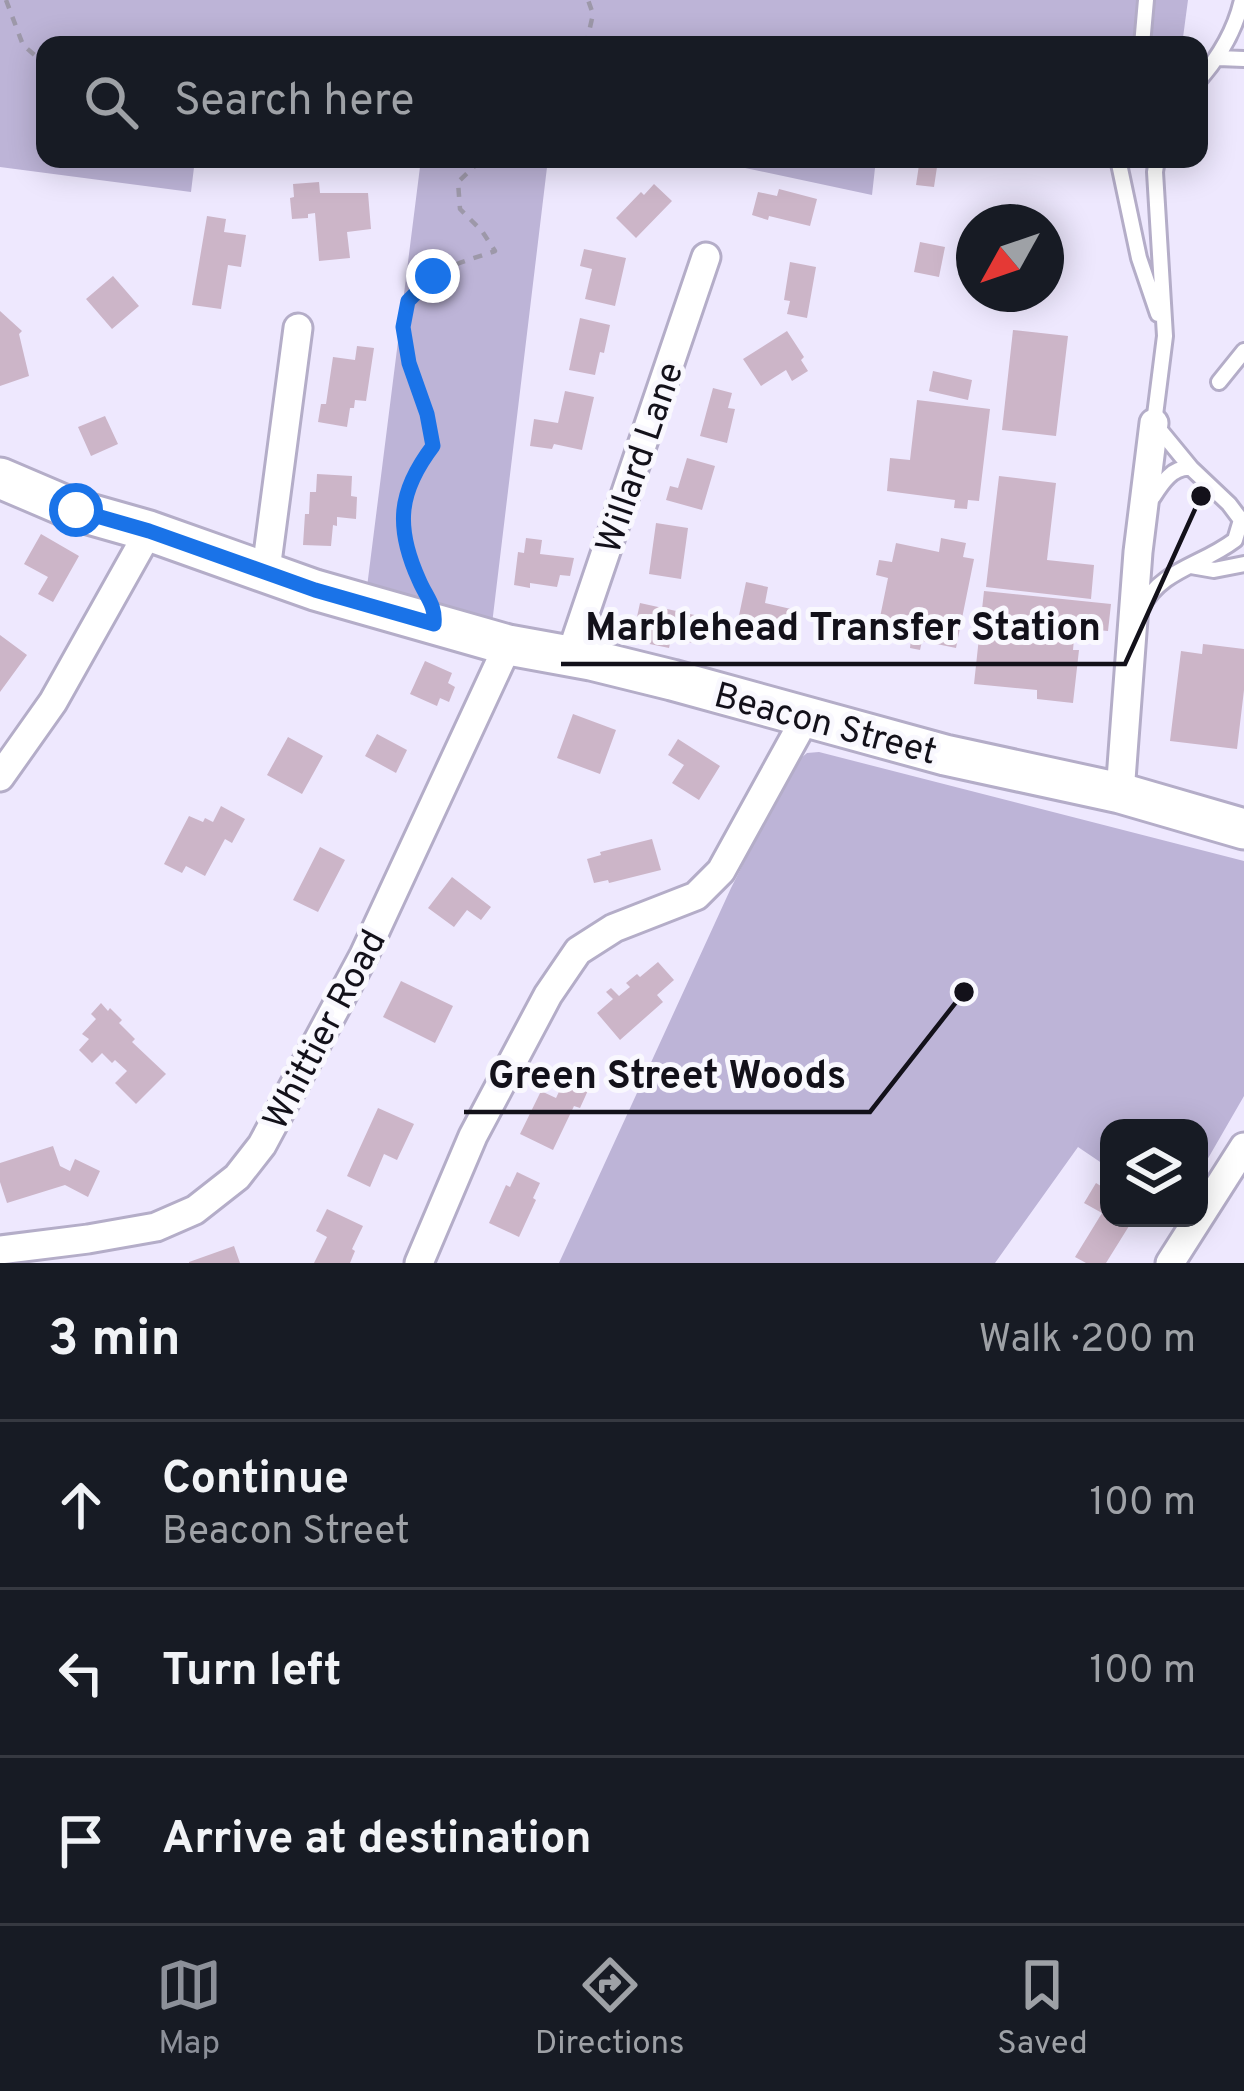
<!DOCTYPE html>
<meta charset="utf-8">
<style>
:root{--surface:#171b24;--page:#20242c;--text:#f1f3f6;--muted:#9ea1a6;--line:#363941;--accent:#8c9099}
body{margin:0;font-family:Overpass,sans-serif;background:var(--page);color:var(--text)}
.controls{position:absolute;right:36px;bottom:36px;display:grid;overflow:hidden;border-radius:24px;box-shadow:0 6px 30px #0003}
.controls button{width:108px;height:108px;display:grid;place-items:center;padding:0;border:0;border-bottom:3px solid var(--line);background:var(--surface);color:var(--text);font:60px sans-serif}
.compass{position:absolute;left:956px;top:204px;width:108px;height:108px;border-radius:50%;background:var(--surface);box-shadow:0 6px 30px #0003;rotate:230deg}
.stop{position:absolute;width:36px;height:36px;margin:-27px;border:9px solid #1a73e8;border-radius:50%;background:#fff}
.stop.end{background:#1a73e8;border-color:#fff;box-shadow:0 3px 12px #0008}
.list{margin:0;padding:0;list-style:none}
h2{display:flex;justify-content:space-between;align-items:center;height:156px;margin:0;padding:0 48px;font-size:51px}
h2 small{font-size:39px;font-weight:400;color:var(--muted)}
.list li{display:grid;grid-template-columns:78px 1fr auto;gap:36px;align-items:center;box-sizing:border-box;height:168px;padding:0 48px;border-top:3px solid var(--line)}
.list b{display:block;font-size:45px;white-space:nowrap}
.list p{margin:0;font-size:39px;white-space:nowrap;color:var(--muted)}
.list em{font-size:39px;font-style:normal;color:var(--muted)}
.icon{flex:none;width:66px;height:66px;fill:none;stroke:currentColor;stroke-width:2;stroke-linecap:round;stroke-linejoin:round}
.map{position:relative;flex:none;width:1244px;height:1263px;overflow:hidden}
.search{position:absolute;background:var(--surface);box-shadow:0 6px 30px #0003;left:36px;right:36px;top:36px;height:132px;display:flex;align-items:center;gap:30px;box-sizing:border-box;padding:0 42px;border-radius:24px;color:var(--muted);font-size:45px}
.sheet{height:660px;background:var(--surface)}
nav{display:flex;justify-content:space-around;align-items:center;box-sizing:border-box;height:168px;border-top:3px solid var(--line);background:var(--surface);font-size:33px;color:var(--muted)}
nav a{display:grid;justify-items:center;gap:6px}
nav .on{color:var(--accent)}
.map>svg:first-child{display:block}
.green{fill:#bdb4d7}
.building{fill:#ccb5c8}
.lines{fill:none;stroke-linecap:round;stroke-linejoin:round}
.lane-casing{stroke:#b4adc8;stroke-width:20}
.street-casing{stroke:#b4adc8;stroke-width:33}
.secondary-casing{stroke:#b4adc8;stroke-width:45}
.path{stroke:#9d98a9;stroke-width:4.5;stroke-dasharray:9 9;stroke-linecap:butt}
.lane{stroke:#fff;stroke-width:14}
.street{stroke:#fff;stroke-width:27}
.secondary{stroke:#fff;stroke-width:39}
.route{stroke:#1a73e8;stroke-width:15}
.labels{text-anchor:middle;stroke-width:10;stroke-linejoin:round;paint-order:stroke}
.street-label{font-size:36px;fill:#13111a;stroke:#f9f8fe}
.leader{fill:none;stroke:#13111a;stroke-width:4.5}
.callout-dot{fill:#13111a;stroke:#f9f8fe;stroke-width:4.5}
.callout-label{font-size:39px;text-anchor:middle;font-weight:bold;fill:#13111a;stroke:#f9f8fe;stroke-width:10;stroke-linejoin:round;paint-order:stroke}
</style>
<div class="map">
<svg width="1244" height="1263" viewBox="0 0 1244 1263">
<rect width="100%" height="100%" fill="#eee8fe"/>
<path class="green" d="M0,0h1188l-6,45h-1137v114h150l-4,33 -191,-25z
M421,159h127l-56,465 -125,-37z
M703,159h173l-4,36z
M819,752l425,109v235l-45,78v-46h-90v40l-31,-21 -83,116h-436l172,-375 63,-124 13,-11z"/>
<path class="building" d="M919,165l18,2 -3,20 -18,-2z
M319,182l1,11h48l3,36 -24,3 3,26 -31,3 -4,-48 -7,1v4l-16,1 -2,-21 4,-1 -1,-13z
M654,184l18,17 -36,37 -20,-20 25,-26 3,3z
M779,189l38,10 -7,27 -41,-10 -1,4 -16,-5 6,-23 19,4z
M207,216l19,3 -2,13 22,3 -5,32 -13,-2 -7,44 -29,-4z
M920,242l25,5 -6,30 -25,-5z
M584,249l42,9 -11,48 -30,-7 7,-30 -12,-3z
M790,262l26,5 -9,51 -20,-4 3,-13 -6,-1z
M113,276l26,30 -27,23 -26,-30z
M0,311l22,20 -3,3 10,42 -29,10z
M580,318l30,7 -6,28 -4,-1 -5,23 -26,-5z
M1013,330l55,6 -12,100 -54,-6z
M787,331l17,26 -3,3 7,11 -16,10 -6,-11 -25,16 -18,-27z
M357,346l17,2 -8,53 -11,-1 -1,8h-4l-3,19 -29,-5 3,-18h5l7,-47 22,3z
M933,371l39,9 -4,20 -39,-9z
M713,388l19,5 -4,15 7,1 -8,34 -27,-7z
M565,391l29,6 -12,53 -28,-6 -2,5 -22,-3 4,-27 24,4z
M917,400l73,9 -11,92 -11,-1 -1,9 -13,-1 1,-8 -68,-9 3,-33 20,2z
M105,416l13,28 -27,12 -13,-29z
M687,458l28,8 -13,44 -36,-10 4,-14 8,2z
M317,474l35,2 -1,20 6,1 -1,22 -19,-2v9l-4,-1 -2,21 -28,-1 2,-31h4l1,-22h6z
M999,476l57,7 -9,77 47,5 -3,34 -105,-12z
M656,523l32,5 -7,51 -32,-5z
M41,534l38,22 -26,46 -15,-8 10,-17 -24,-13z
M526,538l16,2 -2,14 34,4 -4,18 -10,-1 -3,12 -27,-4v5l-16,-3 4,-33 6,1z
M941,538l25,5 -3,14 11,2 -18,89 -34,-7 -2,9 -10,-2 1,-9 -34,-7 11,-54 -12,-3 3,-15 13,2 4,-19 43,9z
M746,582l22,5 -3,16 26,6 -7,31 -48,-10z
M984,591l127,13 -3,27 -33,-3 -2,22h6l-6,53 -36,-4v-9l-63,-6z
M640,603l59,13 -6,27 -22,-4 -2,9 -29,-6 3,-14 -8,-2z
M0,635l27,20 -27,37z
M1203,644l41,5v41l-7,59 -67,-8 11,-90 21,3z
M425,661l27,12 -4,10 7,4 -6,15 -9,-4 -3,8 -27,-12z
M573,714l43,16 -16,44 -43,-16z
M377,734l30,16 -11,23 -31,-17z
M288,737l35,19 -21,38 -35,-19z
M678,739l42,27 -21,34 -27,-17 12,-18 -16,-10z
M221,806l24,13 -13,24 -7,-4 -20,37 -19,-10 -4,7 -18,-9 25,-48 14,6 2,-4 8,4z
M652,839l9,31 -52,13 -1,-3 -14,3 -7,-24 14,-4 -1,-3z
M320,847l25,13 -27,52 -25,-12z
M452,877l39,30 -10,13 -14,-10 -13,17 -26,-19z
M658,962l16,18 -17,15 6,7 -43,38 -23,-27 16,-14 -7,-7 5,-4 8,8 11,-9 -4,-4 11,-9 3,3z
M401,981l52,25 -18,37 -52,-26z
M101,1003l7,8 2,-3 12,12 -3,3 16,16 -3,3 34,32 -30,30 -21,-21 12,-12 -12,-11 -3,3 -10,-10 -10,10 -13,-13 10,-11 -7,-5 14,-15 -5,-5z
M567,1075l23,11 -10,22 -6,-2 -21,44 -33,-16 21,-43 15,7z
M378,1108l36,16 -17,36 -13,-6 -14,33 -23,-11z
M53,1146l7,20 10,5 5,-12 25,12 -12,26 -23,-12 -58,18 -7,-21v-19z
M517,1172l23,11 -7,15 3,2 -17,37 -30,-14 17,-38 4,2z
M1096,1183l13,8v27h25l-28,45h-20l-11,-6 27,-44 -18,-10z
M327,1209l36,17 -11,23 3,2 -5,12h-36l13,-26 -11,-6z
M234,1246l6,17h-51v-1z"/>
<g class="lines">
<defs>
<path id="lane" d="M1142,45l4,-45
M1218,58l26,1
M1199,80c21,-24 36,-49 43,-80
M1118,159l21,99 19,56
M1157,159l-2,13 10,164 -11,87 37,45
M1219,382l25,-31
M1191,566l23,4 30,-6
M1140,609c23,-41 59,-42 95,-69l6,-20 -12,-16 -38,-36c-18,-2 -29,15 -38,29"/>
<path id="street" d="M266,570l32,-242
M570,657l136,-400
M0,777l53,-75 96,-171
M1120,793l18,-241 16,-129
M0,1250l88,-11 68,-12 39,-17 42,-33 25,-32 102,-190 144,-310
M419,1263l54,-127 75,-141 30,-44 36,-23 82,-32 25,-25 85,-154
M1170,1263l74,-116"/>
<path id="secondary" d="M0,478l75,32 74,21 166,59 193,55 83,15 81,20 273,75 175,38 124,36"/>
</defs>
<use href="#lane" class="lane-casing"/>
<use href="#street" class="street-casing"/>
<use href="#secondary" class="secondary-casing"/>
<path class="path" d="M6,0l17,45 22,19
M586,45l7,-31 -5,-14
M421,586c-23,-57 -27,-90 12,-140 -3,-18 -7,-36 -13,-54 -14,-42 -32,-87 14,-117 18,-11 41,-17 61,-24l-13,-20 -22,-22 -2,-27 23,-22 6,-1"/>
<use href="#lane" class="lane"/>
<use href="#street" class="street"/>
<use href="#secondary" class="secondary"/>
</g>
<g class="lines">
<path class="route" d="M76,510l73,21 166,59 119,34c2,-19 -8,-27 -15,-44 -24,-53 -21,-88 14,-134l-6,-32 -18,-51 -6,-36 5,-26 25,-25"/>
</g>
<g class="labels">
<g class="street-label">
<text transform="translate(638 457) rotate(-71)" y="13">Willard Lane</text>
<text transform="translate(826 722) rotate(15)" y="13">Beacon Street</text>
<text transform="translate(323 1029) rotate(-62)" y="13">Whittier Road</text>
</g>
</g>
<path class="leader" d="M1201 496L1125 664H561M964 992L870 1112H464"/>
<g class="callout-dot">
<circle cx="1201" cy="496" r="12"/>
<circle cx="964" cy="992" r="12"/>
</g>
<g class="callout-label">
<text x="843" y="640">Marblehead Transfer Station</text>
<text x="667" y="1088">Green Street Woods</text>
</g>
</svg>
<div class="controls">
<button><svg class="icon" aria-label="layers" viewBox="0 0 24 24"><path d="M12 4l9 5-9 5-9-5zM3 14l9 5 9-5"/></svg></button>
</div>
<svg class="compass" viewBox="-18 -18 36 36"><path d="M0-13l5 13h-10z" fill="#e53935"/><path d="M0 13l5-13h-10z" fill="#9ea1a6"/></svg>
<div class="stop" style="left:76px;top:510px"></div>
<div class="stop end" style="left:433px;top:276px"></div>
<div class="search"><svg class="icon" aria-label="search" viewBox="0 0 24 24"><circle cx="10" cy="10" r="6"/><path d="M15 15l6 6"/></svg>Search here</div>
</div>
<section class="sheet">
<h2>3 min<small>Walk · 200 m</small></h2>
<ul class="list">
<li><svg class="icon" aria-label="ahead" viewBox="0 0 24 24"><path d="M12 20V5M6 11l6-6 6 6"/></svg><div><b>Continue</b><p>Beacon Street</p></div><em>100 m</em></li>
<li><svg class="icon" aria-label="left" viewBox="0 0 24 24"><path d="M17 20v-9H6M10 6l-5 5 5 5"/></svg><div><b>Turn left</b></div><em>100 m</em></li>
<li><svg class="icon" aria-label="arrive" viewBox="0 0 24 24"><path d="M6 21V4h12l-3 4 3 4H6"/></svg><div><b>Arrive at destination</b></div></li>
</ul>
</section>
<nav>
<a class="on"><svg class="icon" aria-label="map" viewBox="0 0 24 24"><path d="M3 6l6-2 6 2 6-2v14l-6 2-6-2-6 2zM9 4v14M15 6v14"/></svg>Map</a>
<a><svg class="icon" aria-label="directions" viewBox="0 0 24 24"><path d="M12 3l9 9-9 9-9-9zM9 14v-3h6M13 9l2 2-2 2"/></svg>Directions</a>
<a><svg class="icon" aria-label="saved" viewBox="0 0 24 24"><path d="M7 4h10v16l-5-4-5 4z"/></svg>Saved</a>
</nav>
